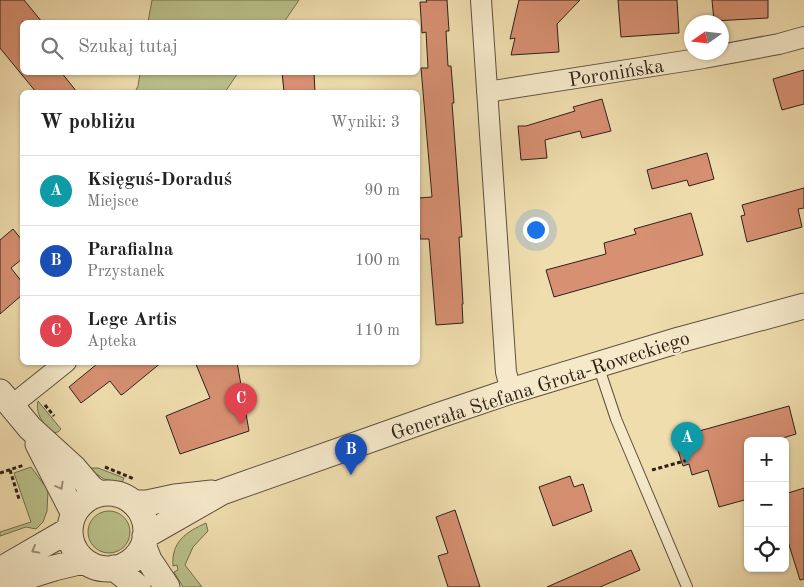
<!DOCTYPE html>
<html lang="pl">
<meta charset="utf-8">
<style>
:root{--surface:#fff;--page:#f2f2f2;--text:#222;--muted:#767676;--line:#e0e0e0;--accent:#8f2418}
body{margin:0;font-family:"Old Standard TT",serif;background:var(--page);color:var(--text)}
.controls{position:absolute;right:15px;bottom:15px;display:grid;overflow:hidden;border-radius:8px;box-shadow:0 1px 4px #0004}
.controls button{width:45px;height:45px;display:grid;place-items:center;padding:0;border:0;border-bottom:1px solid var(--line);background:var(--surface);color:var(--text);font:25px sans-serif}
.compass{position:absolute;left:684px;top:15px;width:45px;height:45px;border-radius:50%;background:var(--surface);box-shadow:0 1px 4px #0004;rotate:256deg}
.you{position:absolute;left:535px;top:229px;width:18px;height:18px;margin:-12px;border:4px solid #fff;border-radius:50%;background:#1a73e8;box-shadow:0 0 0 8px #1a73e833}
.badge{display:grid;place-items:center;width:32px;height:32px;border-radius:50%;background:var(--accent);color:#fff;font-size:16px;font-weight:700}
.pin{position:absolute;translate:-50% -41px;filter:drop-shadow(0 1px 2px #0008)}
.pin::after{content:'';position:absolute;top:26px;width:18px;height:15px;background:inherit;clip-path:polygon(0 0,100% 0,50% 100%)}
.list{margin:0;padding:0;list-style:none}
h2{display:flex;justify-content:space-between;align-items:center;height:65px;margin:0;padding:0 20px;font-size:21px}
h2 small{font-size:16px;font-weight:400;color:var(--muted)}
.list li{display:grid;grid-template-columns:32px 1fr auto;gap:15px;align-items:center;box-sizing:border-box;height:70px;padding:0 20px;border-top:1px solid var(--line)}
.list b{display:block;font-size:19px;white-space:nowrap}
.list p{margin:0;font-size:16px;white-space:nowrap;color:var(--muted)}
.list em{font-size:16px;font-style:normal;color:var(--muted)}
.icon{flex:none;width:28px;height:28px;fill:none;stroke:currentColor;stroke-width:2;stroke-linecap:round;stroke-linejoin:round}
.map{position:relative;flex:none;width:804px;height:587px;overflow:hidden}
.search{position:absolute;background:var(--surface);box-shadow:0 1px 4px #0004;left:20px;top:20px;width:400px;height:55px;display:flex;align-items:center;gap:12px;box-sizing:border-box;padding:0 18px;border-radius:8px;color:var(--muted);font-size:19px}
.panel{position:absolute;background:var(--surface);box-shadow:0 1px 4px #0004;left:20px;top:90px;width:400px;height:275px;border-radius:8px}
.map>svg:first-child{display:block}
.grass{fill:#bac08a;stroke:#737052}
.building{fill:#d79072;stroke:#2c2119}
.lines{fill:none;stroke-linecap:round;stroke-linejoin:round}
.service-casing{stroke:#5d503e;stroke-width:12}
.minor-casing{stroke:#5d503e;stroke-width:22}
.tertiary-casing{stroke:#5d503e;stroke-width:27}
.path{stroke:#2c2119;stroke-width:3;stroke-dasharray:4 2.5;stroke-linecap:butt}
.service{stroke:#f5e9ca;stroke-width:10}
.minor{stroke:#f5e9ca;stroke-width:20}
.tertiary{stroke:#f5e9ca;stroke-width:25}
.oneway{stroke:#9b8f7a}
.labels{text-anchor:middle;stroke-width:4;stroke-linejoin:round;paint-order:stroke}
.street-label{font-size:20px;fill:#2c2119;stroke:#f5e9ca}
</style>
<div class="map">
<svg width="804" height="587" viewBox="0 0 804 587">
<rect width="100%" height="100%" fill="#efddae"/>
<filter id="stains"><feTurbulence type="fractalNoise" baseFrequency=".004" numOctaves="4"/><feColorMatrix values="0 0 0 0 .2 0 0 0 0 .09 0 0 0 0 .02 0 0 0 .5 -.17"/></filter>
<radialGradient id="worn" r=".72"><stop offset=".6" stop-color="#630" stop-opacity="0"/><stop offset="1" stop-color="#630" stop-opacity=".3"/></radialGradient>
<path class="grass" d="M152,0h147l-15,22h-136z
M140,73v-1l98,1 -13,19h-90l3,-6z
M38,401l23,28 -3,3 -5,1c-9,-9 -18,-18 -15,-32z
M31,467l17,23 -1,21 -4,11 -7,7 -10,-2 -26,9v-4l31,-10 -17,-49z
M87,468h11l26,10 -2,5 -18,-4z
M88 532a21 21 0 1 1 42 0a21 21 0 1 1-42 0Z
M206,523l2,8 -15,16 -8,18 17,22h-19l-9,-15 4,-2 -1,-5 -4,1c-2,-24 13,-34 33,-43z"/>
<path class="building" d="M0,0h24l18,22h-20v50h39l16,20h-41l-36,-44z
M426,0h21l2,31h-3l2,35h3l3,37h-2l10,134h-3l4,67h-1l1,19 -27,2 -7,-86h-9v-5l-2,-1v-35l14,-1 -11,-129h7l-2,-36 -4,1 -2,-31h7z
M519,0h61l-23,24 2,28 -48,3 4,-17 -5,1z
M618,0h59l2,33 -58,4z
M712,0h56v18l-54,3z
M804,70v34l-22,6 -9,-31z
M282,72h32l1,20h-31z
M602,99l9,32 -29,7 -2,-7 -35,9 2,18 -26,2 -3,-34h8l49,-15 -2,-4z
M707,153l7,26 -25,7 -2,-6 -35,9 -5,-19z
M804,188v20l-6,1 4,18 -55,15 -6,-26 4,-1 -3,-10z
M691,213l12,42 -149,42 -8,-27 60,-16 -2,-11 32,-9 -2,-5z
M13,229l9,11v19l-11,9 11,14v13l-22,19v-74z
M96,362h66l-39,32 -2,1 -11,-14 -29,22 -12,-16 28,-23z
M195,362h42l12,69 -69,23 -14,-38 44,-18z
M789,406l7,28 -23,7h-25v58l-29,8 -11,-37 -16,5 -3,-11 -6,2 -9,-28z
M570,476l4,11 9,-3 9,27 -39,15 -14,-39z
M804,488v91l-4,1 -15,-48v-38z
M455,510l13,40 12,37h-32l-10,-31 10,-3 -12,-36z
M631,550l9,20 -40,17h-53z"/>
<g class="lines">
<defs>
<path id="service" d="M598,365l18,54 71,168"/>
<path id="minor" d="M481,0l25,372 5,19
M487,92l217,-34 75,-14 25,-7
M11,406l55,-44"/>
<path id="tertiary" d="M0,392l30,36 44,40 17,20 7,5
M38,444l36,70
M70 531a38 38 0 1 1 76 0a38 38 0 1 1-76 0Z
M134,503h13l28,-6 37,-4
M145,536l77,-44 218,-77 71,-24 168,-51 125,-34
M144,547l5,13 18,27
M114,568l24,19
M0,570l69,-40
M0,585l54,-17 29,-7"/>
</defs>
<use href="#service" class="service-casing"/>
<use href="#minor" class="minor-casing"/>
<use href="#tertiary" class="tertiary-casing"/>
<path class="path" d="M45,405l9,11
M105,467l29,12
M10,470l9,29
M652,470l36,-10
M0,473l24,-8"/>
<use href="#service" class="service"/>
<use href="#minor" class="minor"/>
<use href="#tertiary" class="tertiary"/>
</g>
<defs><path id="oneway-chevron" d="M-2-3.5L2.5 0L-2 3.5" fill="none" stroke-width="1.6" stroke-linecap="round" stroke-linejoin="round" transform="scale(1.25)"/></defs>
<g class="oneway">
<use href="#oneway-chevron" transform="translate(60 486) rotate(61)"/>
<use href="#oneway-chevron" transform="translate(35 550) rotate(151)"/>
</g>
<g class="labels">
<g class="street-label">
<text transform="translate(616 72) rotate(-9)" y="7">Poronińska</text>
<text transform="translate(540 385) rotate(-18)" y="7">Generała Stefana Grota-Roweckiego</text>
</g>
</g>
<rect width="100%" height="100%" filter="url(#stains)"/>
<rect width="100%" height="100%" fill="url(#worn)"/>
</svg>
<div class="controls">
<button>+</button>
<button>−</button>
<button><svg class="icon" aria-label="locate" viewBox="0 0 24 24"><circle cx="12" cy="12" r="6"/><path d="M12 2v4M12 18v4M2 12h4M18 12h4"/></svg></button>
</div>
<svg class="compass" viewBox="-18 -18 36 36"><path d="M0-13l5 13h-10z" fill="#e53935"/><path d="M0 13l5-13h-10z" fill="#767676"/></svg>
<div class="you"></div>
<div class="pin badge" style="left:687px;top:463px;background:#0f9aa8">A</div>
<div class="pin badge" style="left:351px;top:475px;background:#1a4fb4">B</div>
<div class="pin badge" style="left:241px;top:424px;background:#e0444e">C</div>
<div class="search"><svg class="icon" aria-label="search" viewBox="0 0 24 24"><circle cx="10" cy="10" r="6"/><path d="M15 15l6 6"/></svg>Szukaj tutaj</div>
<section class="panel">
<h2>W pobliżu<small>Wyniki: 3</small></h2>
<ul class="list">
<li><span class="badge" style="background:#0f9aa8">A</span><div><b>Księguś-Doraduś</b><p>Miejsce</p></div><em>90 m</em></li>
<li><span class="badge" style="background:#1a4fb4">B</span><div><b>Parafialna</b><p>Przystanek</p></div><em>100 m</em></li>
<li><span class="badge" style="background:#e0444e">C</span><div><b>Lege Artis</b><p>Apteka</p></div><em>110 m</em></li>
</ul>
</section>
</div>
